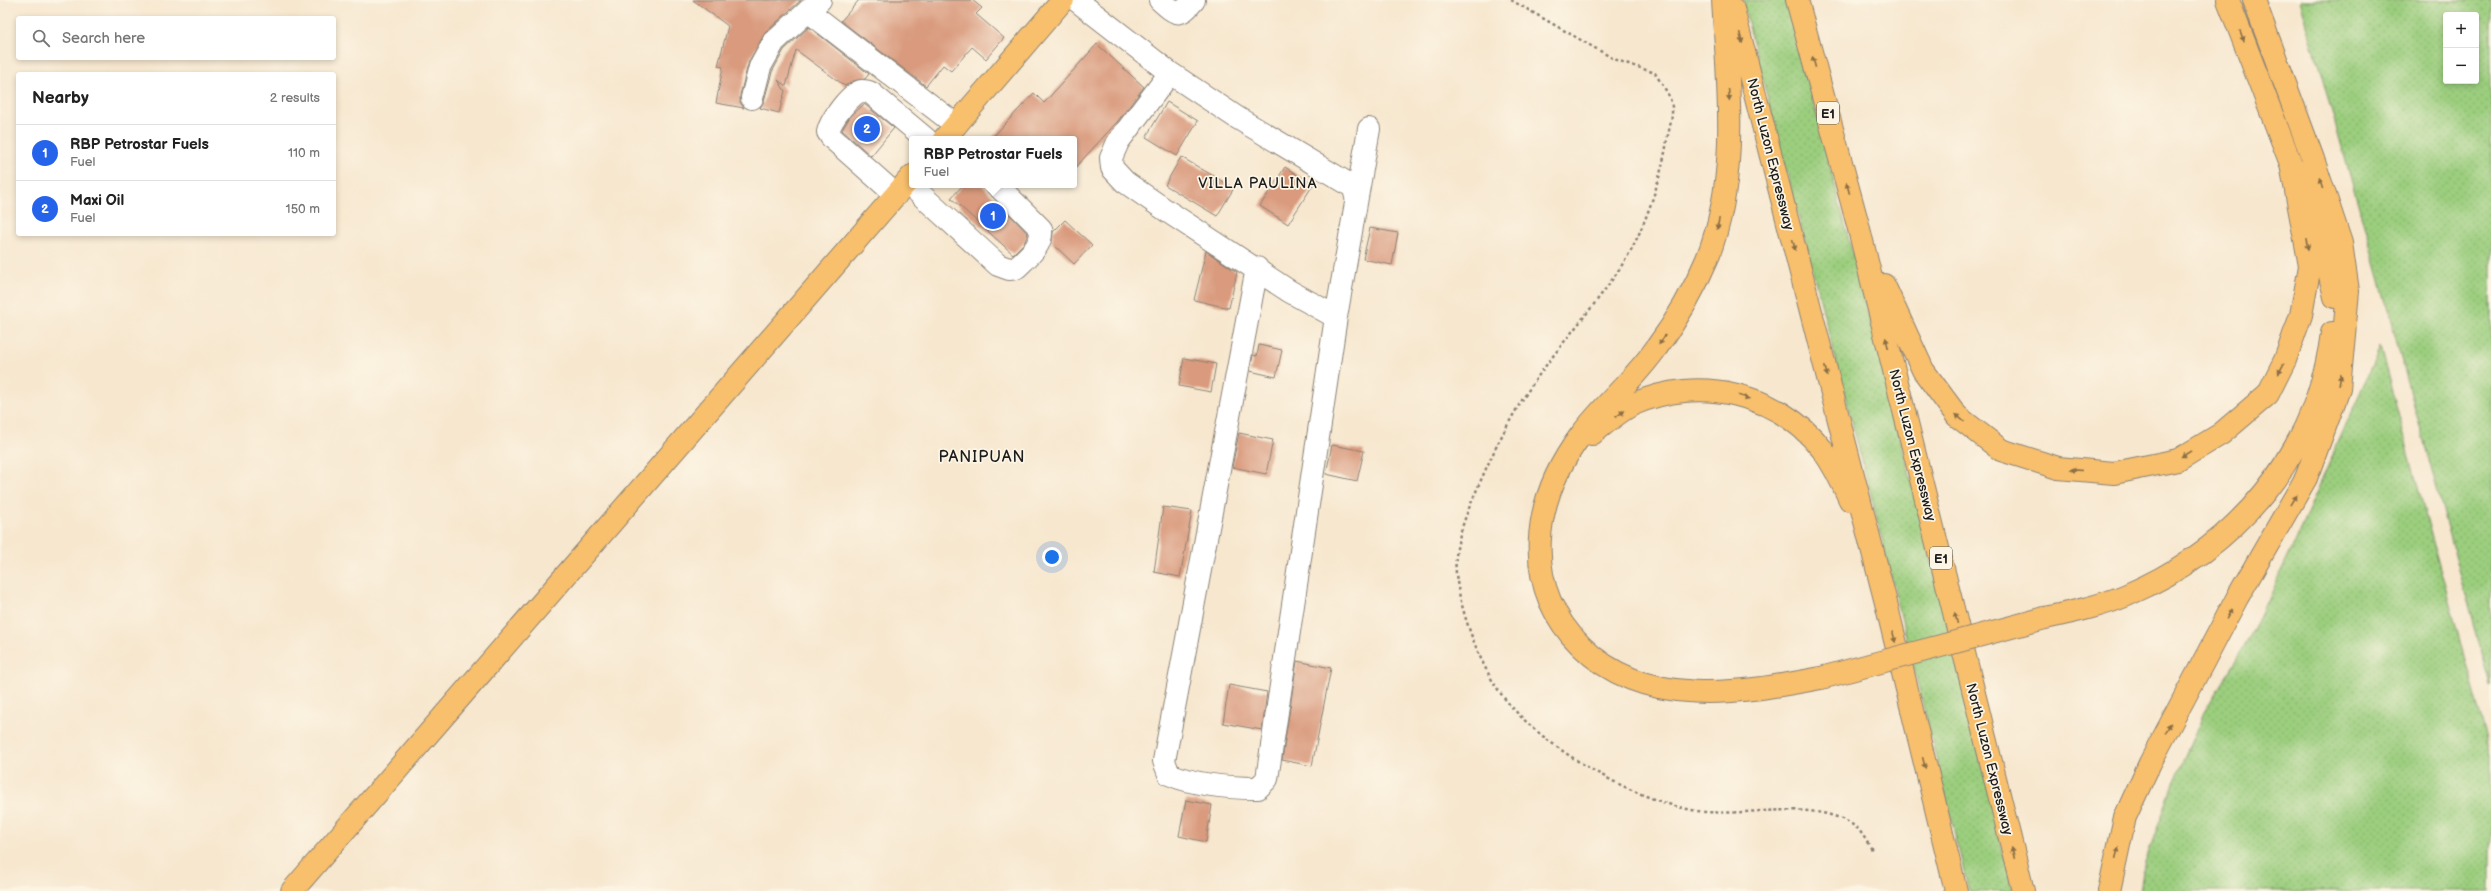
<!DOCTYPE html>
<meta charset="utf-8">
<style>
:root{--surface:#fff;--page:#f2f2f2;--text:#222;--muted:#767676;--line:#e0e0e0;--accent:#2563eb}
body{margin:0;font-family:"Balsamiq Sans",sans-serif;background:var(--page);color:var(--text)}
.controls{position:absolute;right:12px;top:12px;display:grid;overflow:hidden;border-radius:4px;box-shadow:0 2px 6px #0003}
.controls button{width:36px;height:36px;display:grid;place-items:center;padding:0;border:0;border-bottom:1px solid var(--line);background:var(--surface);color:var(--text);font:20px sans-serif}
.you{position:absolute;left:1052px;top:557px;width:14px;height:14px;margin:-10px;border:3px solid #fff;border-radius:50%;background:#1a73e8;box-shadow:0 0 0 6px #1a73e833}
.badge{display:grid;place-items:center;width:26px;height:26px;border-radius:50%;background:var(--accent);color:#fff;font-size:13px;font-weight:700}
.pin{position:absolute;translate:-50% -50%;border:2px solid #fff;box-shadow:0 1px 4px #0006}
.popup{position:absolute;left:909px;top:136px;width:168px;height:52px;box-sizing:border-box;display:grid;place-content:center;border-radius:4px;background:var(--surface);filter:drop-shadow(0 1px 3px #0005);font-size:13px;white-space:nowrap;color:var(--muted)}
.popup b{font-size:15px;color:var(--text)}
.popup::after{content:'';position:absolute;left:50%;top:100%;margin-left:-8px;border:8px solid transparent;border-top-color:var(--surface)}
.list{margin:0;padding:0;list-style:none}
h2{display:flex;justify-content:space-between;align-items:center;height:52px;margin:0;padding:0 16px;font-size:17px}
h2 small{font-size:13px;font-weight:400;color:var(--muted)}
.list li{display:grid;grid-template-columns:26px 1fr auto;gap:12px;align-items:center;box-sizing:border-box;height:56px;padding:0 16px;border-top:1px solid var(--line)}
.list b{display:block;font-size:15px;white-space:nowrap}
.list p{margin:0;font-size:13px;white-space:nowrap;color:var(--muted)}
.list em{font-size:13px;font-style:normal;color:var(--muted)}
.icon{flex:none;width:22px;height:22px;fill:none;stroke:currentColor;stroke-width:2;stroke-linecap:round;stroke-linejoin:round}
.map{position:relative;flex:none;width:2491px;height:891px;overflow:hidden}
.search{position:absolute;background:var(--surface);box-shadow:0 2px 6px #0003;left:16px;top:16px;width:320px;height:44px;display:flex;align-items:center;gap:10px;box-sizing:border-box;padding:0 14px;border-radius:4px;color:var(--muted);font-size:15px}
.panel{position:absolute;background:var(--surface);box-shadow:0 2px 6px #0003;left:16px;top:72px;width:320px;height:164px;border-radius:4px}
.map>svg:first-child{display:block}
.grass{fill:url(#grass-dots);stroke:#5c754d;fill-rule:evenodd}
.building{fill:#d99a7d}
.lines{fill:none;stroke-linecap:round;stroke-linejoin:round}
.minor-casing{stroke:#8a8276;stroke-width:24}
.major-casing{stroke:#8a8276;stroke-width:24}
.highway-casing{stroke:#8a8276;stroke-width:24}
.path{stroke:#8a8276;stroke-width:2.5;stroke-dasharray:3 3;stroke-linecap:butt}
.minor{stroke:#fff;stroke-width:22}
.major{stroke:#f8bf6c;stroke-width:22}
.highway{stroke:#f8bf6c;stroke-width:22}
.highway-bridge-casing{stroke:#8a8276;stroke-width:24;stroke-linecap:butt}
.highway-bridge{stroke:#f8bf6c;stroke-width:22}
.oneway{fill:#8a6e44}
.labels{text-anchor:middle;stroke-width:3.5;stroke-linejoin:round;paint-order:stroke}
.shield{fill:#fcf5e5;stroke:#5f5d58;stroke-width:1}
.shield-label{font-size:13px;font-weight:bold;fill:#1c1c1c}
.street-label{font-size:14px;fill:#1c1c1c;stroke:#fcf5e5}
.neighbourhood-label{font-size:15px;letter-spacing:1px;fill:#1c1c1c;stroke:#fcf5e5}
.quarter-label{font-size:16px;letter-spacing:1px;fill:#1c1c1c;stroke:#fcf5e5}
</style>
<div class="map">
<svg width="2491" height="891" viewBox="0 0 2491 891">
<defs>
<pattern id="grass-dots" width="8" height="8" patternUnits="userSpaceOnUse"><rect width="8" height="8" fill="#9bce7e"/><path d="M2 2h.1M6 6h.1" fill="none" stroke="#85b06c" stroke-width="1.8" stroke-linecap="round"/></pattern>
</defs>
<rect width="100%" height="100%" fill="#fcf5e5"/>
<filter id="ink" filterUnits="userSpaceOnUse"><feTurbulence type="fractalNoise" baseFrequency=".025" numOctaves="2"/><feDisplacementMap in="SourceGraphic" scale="8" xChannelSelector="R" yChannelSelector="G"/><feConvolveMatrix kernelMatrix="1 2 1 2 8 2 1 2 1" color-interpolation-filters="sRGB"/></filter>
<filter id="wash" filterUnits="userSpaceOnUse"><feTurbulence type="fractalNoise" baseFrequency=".012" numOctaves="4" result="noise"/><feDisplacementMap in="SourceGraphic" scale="16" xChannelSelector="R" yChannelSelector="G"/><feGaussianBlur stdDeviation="0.9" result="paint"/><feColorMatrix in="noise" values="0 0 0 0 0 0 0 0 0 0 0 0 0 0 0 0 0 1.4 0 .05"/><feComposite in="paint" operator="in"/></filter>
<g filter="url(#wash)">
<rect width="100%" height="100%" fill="#f7e7cf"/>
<path class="grass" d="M1742,0h45l125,483 101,408h-44l-97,-392z
M2300,0h191v686l-111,-405zM2446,15h30v66h-30z
M2380,347l111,408v136h-351l4,-26 29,-82 31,-71 44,-72 44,-92z"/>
<g id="blocks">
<path class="building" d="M693,0h108l-36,33 -16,28 -9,34v7l4,6 -28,-5 7,-36 -5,-1 10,-40z
M859,0h113l10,8 -6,6 28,24 -18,21 -14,-12 -21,24 -8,-6 -17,21 -85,-65z
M809,27l60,47 -4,5 -12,2 -8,5 -49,-36 -10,36 -8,-6 7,11 -6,22 -19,-5 4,-7 8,-29 12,-22z
M1097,44l47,43 -27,35 -43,47v-30h-83l43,-46 10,10z
M1167,102l31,19 -21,35 -31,-19z
M864,104l30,24 -23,28 -29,-26 8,-13z
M1181,157l53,31 -17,28 -52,-31z
M1285,167l28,18 -25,39 -28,-18z
M963,185h19l46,49 -4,9 -11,11 -62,-56z
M1065,220l27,25 -18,19 -22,-21 1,-11z
M1370,228l28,5 -6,32 -29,-6z
M1206,251l31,21 -8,36 -35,-8z
M1259,345l23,5 -6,27 -26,-6 3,-16 4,1z
M1184,358l32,6 -5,28 -32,-6z
M1239,433l34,7 -7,34 -34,-7z
M1332,445l32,6 -7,30 -31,-7z
M1163,507l29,4 -12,66 -26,-5z
M1297,661l34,7 -19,98 -30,-6z
M1229,685l38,7 -5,38 -39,-7z
M1186,800l26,5 -6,37 -27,-6z"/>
</g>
</g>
<g filter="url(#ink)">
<use href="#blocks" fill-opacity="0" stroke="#8a8276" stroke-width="1"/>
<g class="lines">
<defs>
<path id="minor" d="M1076,0l94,73 66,44 111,66 7,5 2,9
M1160,0c17,15 19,18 34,0
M808,11l148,114
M1170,73l-52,69 -7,16 1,10 13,14 42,29 122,80 47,26
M752,98l8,-31 14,-25 46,-42
M907,182l91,83 11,4 7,-1c11,-11 27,-22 25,-39l-44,-44
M896,195l-64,-57 -4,-6c2,-11 23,-40 34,-41 3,0 7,1 9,2l55,46
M1257,268l-93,493 5,13c26,11 60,14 89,14l9,-9 69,-462 33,-188"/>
<path id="major" d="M944,139l119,-139
M292,891l620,-715"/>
<path id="highway" d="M1723,0c5,87 17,175 -16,259 -13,31 -30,61 -50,88 -22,32 -53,57 -76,88 -49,65 -61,150 0,211 64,64 160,47 240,32
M1797,0l61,225 165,666
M2228,0l63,164 19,37 10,31 15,65
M1733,9l152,590 71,292
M1884,285l39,85 34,46 44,34 57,18 56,5 64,-13 43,-26 47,-40 17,-34 16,-45 9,-49 -19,-102
M1592,434c13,-10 27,-23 42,-30 64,-29 144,-11 188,45 11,15 20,33 28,51
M2045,618c28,-6 56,-12 82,-23 111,-48 189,-140 205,-262
M2109,891l16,-74 25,-54 87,-165 69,-120 33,-89 9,-98 -7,-48 -28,-84 -59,-159"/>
</defs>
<use href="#minor" class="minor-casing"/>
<use href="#major" class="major-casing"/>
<use href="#highway" class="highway-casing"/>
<path class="path" d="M1511,0l103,59 41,14c5,9 14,20 16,29 4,12 -4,32 -5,45 -6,34 -21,80 -39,110 -28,46 -67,86 -97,131 -21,31 -37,64 -52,99 -11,25 -25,57 -22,86 3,34 22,87 41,115 36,55 132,110 195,122 50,10 123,-15 165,18 6,6 11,16 16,23"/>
<use href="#minor" class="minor"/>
<use href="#major" class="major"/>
<use href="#highway" class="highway"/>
<defs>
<path id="highway-bridge" d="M1821,678l224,-60"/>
</defs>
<use href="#highway-bridge" class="highway-bridge-casing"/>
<use href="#highway-bridge" class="highway-bridge"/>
</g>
<defs><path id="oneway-solid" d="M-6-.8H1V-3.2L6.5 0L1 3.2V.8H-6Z"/></defs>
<g class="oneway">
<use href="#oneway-solid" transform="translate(2242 36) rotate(69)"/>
<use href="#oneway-solid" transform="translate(1741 38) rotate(76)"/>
<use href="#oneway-solid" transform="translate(1814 62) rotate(-105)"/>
<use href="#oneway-solid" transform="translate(1729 95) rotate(86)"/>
<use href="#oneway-solid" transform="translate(2321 183) rotate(-108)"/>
<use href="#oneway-solid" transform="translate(1848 188) rotate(-105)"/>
<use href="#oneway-solid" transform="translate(1718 224) rotate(102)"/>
<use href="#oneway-solid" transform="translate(2307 244) rotate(79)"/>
<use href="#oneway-solid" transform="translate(1794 245) rotate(76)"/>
<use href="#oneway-solid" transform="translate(1662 340) rotate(123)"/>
<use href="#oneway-solid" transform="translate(1887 343) rotate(-104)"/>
<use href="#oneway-solid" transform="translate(2281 369) rotate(118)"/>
<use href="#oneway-solid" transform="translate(1826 371) rotate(76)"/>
<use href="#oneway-solid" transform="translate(2340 380) rotate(-81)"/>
<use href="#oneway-solid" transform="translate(1744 397) rotate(17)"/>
<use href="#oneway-solid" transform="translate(1620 414) rotate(-35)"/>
<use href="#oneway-solid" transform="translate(1960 418) rotate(-138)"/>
<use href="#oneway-solid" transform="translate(2186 454) rotate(149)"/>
<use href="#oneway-solid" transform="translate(2076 470) rotate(-175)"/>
<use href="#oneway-solid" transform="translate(2293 500) rotate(-59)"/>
<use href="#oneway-solid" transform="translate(2229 614) rotate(-62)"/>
<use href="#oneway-solid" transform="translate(1956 618) rotate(-104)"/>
<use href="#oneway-solid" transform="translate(1894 637) rotate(77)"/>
<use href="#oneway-solid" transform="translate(2168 728) rotate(-62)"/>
<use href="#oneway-solid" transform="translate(1924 763) rotate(76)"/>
<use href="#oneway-solid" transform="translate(2013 853) rotate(-104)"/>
<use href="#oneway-solid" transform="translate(2117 853) rotate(-76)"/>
</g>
</g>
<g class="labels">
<g class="shield">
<rect x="1817" y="102" width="22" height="22" rx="3"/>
<rect x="1930" y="547" width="22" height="22" rx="3"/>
</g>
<g class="shield-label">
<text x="1828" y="118">E1</text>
<text x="1941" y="563">E1</text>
</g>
<g class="street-label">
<text transform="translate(1771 154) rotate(76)" y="5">North Luzon Expressway</text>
<text transform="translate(1913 445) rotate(76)" y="5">North Luzon Expressway</text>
<text transform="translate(1990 759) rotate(76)" y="5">North Luzon Expressway</text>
</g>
<g class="neighbourhood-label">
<text x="1258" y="188">VILLA PAULINA</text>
</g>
<g class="quarter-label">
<text x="982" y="462">PANIPUAN</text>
</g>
</g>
</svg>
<div class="controls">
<button>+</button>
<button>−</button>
</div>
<div class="you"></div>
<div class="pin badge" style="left:993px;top:216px">1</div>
<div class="popup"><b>RBP Petrostar Fuels</b>Fuel</div>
<div class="pin badge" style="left:867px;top:129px">2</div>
<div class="search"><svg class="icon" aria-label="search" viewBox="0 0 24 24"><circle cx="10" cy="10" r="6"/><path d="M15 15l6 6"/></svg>Search here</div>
<section class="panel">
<h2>Nearby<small>2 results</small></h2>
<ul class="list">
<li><span class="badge">1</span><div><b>RBP Petrostar Fuels</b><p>Fuel</p></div><em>110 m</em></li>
<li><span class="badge">2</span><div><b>Maxi Oil</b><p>Fuel</p></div><em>150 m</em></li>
</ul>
</section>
</div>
